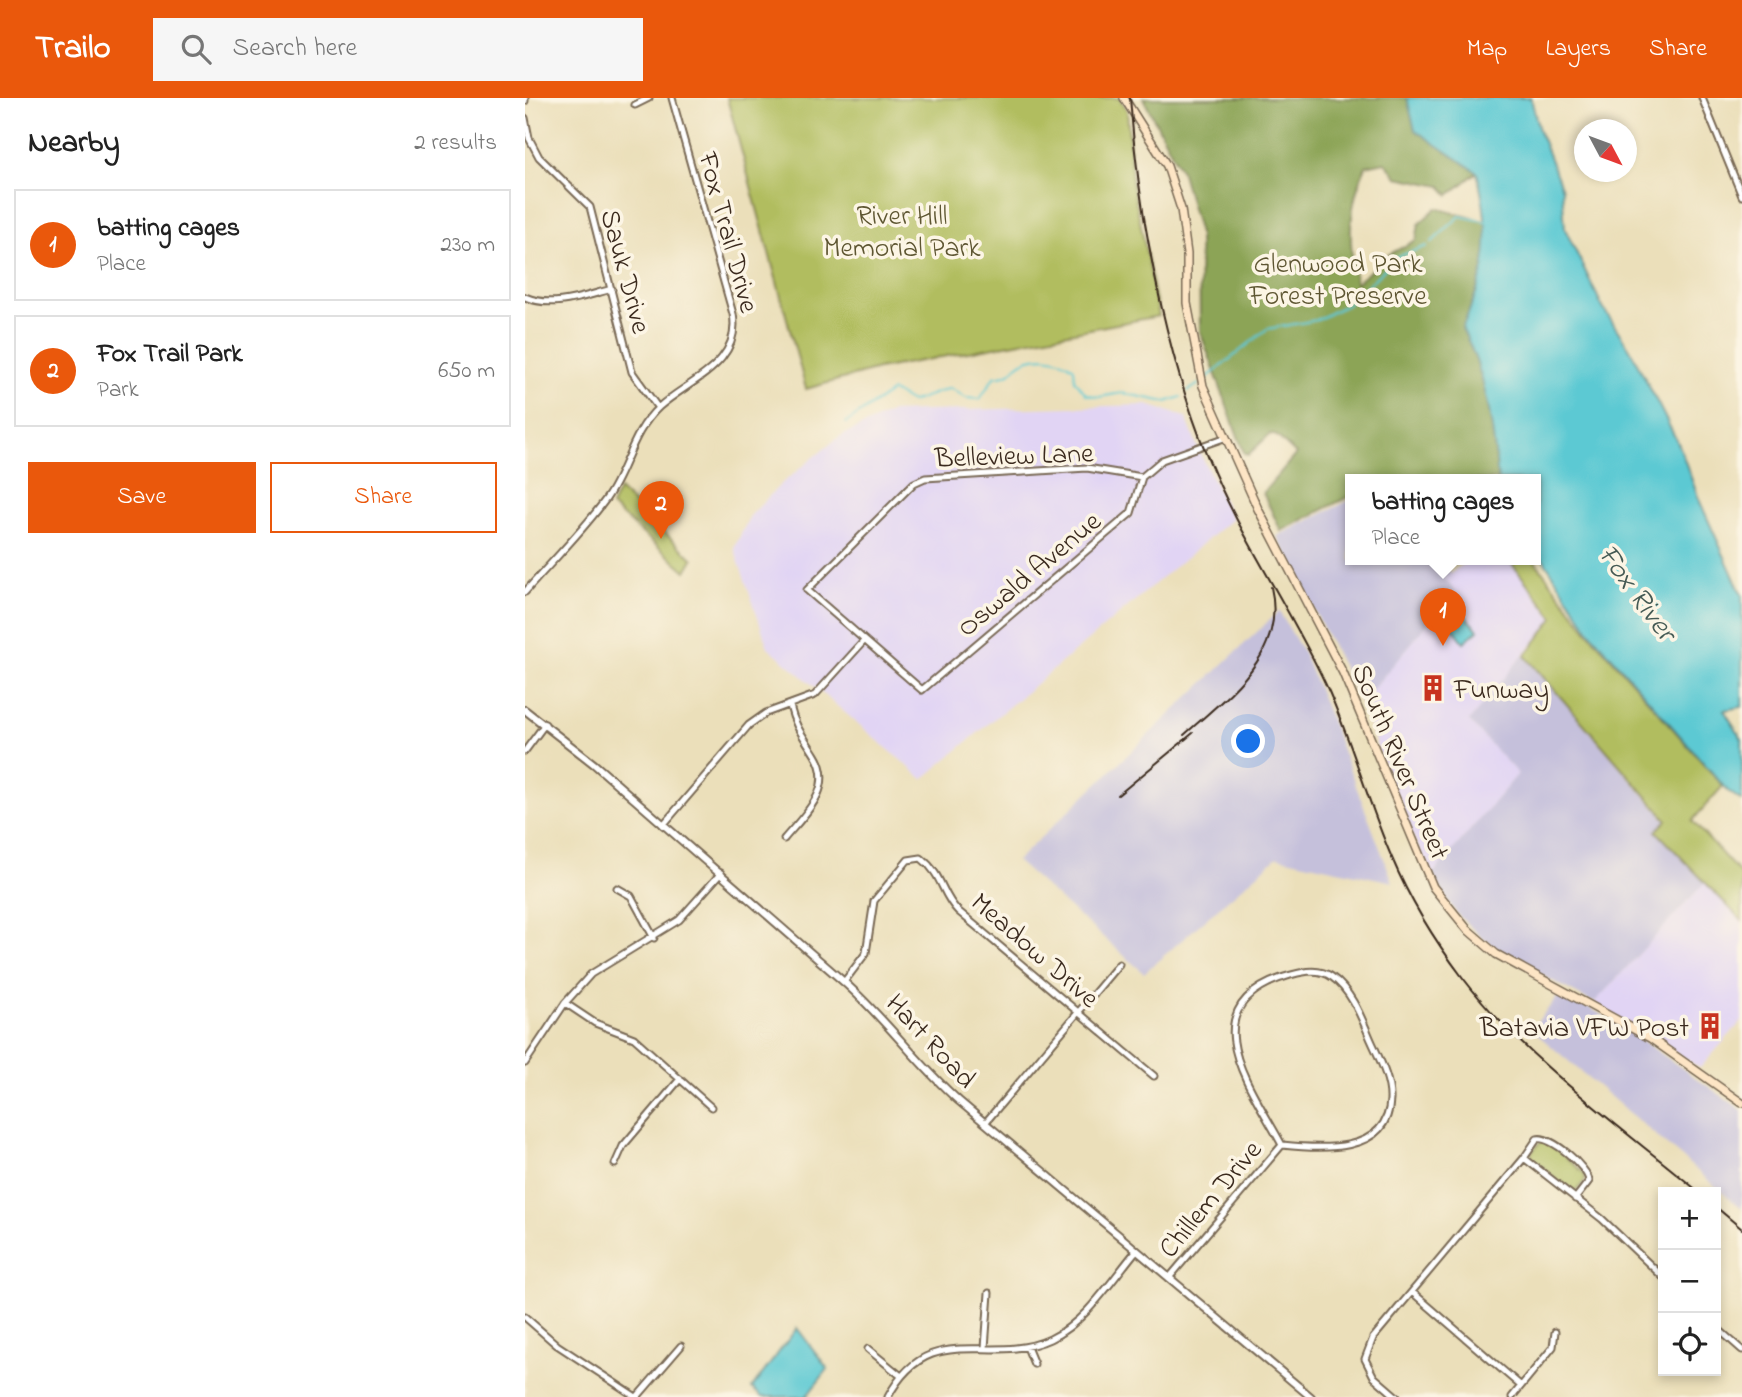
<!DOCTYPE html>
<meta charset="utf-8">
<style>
:root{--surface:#fff;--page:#f6f6f6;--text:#222;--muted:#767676;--line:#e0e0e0;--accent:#ea580c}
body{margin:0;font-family:"Indie Flower",sans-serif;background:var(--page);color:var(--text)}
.controls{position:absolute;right:21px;bottom:21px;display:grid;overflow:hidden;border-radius:0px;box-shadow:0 4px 10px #0003}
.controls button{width:63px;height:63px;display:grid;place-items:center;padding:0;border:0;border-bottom:2px solid var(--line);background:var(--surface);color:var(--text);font:35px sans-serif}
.compass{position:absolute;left:1049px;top:21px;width:63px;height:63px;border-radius:50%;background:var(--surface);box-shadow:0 4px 10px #0003;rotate:131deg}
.you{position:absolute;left:724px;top:644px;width:24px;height:24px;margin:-18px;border:5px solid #fff;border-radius:50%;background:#1a73e8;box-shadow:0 0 0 10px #1a73e833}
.badge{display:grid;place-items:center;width:46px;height:46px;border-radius:50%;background:var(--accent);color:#fff;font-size:23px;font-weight:700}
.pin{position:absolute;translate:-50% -58px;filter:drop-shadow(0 2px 4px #0008)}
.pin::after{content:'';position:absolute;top:37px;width:24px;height:21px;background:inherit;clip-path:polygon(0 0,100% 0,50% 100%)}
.popup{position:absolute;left:820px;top:376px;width:196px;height:91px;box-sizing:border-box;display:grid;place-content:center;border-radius:0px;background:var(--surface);filter:drop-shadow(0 2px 5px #0005);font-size:23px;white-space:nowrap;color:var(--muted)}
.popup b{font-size:26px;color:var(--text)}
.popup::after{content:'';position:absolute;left:50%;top:100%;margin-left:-14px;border:14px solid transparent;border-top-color:var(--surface)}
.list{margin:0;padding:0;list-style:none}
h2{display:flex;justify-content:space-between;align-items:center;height:91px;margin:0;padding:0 28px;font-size:30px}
h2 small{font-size:23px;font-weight:400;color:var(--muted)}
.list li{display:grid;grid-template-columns:46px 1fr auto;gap:21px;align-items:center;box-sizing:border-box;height:112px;margin:0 14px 14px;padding:0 14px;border:2px solid var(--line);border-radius:0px}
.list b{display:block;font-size:26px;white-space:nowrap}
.list p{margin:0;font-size:23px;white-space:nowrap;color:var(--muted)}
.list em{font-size:23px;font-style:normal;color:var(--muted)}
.actions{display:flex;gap:14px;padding:21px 28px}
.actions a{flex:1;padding:16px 0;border:2px solid var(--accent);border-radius:0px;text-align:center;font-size:24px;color:var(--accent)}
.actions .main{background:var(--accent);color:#fff}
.icon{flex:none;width:38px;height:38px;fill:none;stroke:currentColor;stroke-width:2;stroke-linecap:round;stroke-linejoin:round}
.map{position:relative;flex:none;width:1217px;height:1299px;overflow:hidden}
header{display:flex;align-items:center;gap:42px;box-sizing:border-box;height:98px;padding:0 35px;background:var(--accent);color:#fff}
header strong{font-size:33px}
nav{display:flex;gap:38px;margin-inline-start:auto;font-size:24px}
.search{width:490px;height:63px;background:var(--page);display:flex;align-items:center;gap:18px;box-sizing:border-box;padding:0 24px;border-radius:0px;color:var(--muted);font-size:26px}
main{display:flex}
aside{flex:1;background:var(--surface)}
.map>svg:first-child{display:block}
.built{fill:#e1d4f4}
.industrial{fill:#c5c0db}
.green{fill:#b1bd5f;stroke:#76743e;stroke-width:2}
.forest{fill:#8ca456;stroke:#64673a;stroke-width:2}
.water{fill:#5cc9d3;stroke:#4c7a78;stroke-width:2}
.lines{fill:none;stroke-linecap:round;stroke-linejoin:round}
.stream{stroke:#5cc9d3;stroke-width:2}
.minor-casing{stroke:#796955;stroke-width:9}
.tertiary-casing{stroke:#796955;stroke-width:10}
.secondary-casing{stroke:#796955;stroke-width:10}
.minor{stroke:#fff;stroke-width:5}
.tertiary{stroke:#fff;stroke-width:6}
.secondary{stroke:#fde5c5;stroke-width:7}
.rail{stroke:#3b2a1e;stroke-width:2}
.labels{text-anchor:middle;stroke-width:7;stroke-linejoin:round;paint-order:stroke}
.park-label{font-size:28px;fill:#5e5632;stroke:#fcf5e5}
.street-label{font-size:28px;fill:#3b2a1e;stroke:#fcf5e5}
.poi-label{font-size:28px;fill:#3b2a1e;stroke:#fcf5e5;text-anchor:start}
.water-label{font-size:30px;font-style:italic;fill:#455a54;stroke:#fcf5e5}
</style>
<header>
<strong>Trailo</strong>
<div class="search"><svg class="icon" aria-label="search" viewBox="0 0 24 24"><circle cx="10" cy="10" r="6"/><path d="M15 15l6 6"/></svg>Search here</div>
<nav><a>Map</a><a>Layers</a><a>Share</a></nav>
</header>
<main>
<aside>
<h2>Nearby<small>2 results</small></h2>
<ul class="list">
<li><span class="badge">1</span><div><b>batting cages</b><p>Place</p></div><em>230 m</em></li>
<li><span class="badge">2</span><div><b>Fox Trail Park</b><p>Park</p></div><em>650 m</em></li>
</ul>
<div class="actions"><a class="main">Save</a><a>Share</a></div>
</aside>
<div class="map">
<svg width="1217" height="1299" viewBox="0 0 1217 1299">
<rect width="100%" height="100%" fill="#fcf5e5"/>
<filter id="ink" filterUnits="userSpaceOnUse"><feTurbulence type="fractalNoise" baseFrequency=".0143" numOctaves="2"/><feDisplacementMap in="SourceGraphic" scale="14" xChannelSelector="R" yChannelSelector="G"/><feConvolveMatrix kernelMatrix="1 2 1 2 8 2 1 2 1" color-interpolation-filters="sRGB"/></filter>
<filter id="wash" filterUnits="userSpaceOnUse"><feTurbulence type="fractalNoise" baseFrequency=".00686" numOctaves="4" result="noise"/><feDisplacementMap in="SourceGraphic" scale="28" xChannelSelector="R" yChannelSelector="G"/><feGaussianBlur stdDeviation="1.57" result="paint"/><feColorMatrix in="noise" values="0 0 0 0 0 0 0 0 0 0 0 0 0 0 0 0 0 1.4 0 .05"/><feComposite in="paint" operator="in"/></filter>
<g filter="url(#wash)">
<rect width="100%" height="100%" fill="#ebdfba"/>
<path class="built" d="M622,307l39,12 14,36 32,66 -309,260 -155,-132 -34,-99 16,-32 31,-32 58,-47 53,-25z
M944,462h39l45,59 -84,102 49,53 -87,102 -32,-71 -38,-102 94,-112 -11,-13z
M1180,784l37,39v100l-42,47 -106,-65z"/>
<path class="industrial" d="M825,402v60h90l11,13 -7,5 11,13 -94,112 -84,-167z
M754,513l25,43 18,44 71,184 -116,-25 -133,116 -128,-112z
M998,557l143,166 -9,10 48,51 -111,121 -86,-46 -27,-20 -24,-23 -26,-38 87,-102 -49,-53z
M1036,895l53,28 128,89v99l-211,-180z"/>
<path class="green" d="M202,0h392l8,12 5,72 27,134 -281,53 -72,20z
M94,392l74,69 -7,12 -75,-65z
M984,462h25l56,74 133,152 -31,35 50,55v45l-86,-90 11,-11 -142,-164 29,-38z
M1015,1044h8l37,32v7l-8,9h-9l-36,-32 -1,-6z"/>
<path class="forest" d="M618,0h264l8,32 62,42 -28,23 -8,-9 -44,-9 -12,-15 -19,4c-18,38 -18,76 -10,117l32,-28 28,-15 3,-16 17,-16 52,14c0,39 -10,70 -26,106 25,47 31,100 36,152h-148v16l-69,35 -18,-38 33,-39 -19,-18 -7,-2 -22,21 -4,-2 -44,-122 -1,-97 -17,-61z"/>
<path class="water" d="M882,0h124l8,33 23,58 3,40 38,79 28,43 48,94 21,57 42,93v112l-18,3 18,29v62l-14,-10 -137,-158 -55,-85v-68h-38c-5,-52 -11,-105 -36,-152 28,-64 30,-88 15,-156l-62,-42z
M934,510l19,22 -14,12 -18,-23z
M272,1230l31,41 -22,28h-44l-10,-9z"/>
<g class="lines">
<path class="stream" d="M907,144l28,-26 28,6
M678,283l64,-52 50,-9 31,-16 49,-47 30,-11
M663,293l11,-7
M321,325l46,-32 19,11 39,-14 16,10 14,1 14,-22c3,-1 7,-1 11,-2 5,-1 10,-8 14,-11 15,-11 41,-8 55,4l1,12 11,14 13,3 23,-4 44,9 15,-5"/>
</g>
</g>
<g filter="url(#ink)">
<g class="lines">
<defs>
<path id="minor" d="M1177,0l40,98
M0,3v-3
M110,7l14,-7
M0,20l4,20 10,19 51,50 42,165 26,36
M0,199c28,12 59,-1 87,-8
M562,370l55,9 -11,36 -209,177 -115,-100 107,-107 11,-5z
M617,379l20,-17 62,-22
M0,494c27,-31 57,-60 81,-93 21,-29 25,-66 53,-92 30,-27 83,-43 74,-93l-61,-216
M0,653l20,-27
M138,727l86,-100 17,-12 49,-18 49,-54
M259,741c20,-24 52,-51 31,-84 -11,-18 -20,-28 -25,-49
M92,790l14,8 23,42
M319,884l22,-29 8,-52 34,-41 13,-2c22,17 20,36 37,53l196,165
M40,905l30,20 39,15 77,69
M0,965l40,-60 26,-29 88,-54 42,-47
M460,1025l134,-159
M999,1060l78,61 61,58
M90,1066l8,-18 57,-67
M644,1180l113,-133c-29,-55 -93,-135 -1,-167 16,-5 36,-12 51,-1 19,13 30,42 39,63 8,18 20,40 19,60 -2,55 -71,49 -108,45
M887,1194l109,94
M0,1219l32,28 79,52
M1191,1229l26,23
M502,1249l7,17
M460,1250l4,-55
M343,1251l33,27
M112,1299l44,-51
M363,1299c42,-79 101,-30 162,-58 36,-17 61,-58 86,-88
M872,1299l-23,-20 -9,-18 8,-21 151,-180 13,-19c13,-4 51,28 52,42l-14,18
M987,1299l41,-50 2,-15"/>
<path id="tertiary" d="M0,612l69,54 250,218c42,37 73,82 115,119l352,296"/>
<path id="secondary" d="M599,0l43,68 14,43 6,45v49l16,83 55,123 85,164 90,214 34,42 29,25 154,84 92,65"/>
</defs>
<use href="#minor" class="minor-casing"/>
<use href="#tertiary" class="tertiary-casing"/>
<use href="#secondary" class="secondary-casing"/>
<use href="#minor" class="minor"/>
<use href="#tertiary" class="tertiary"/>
<use href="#secondary" class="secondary"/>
<path class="rail" d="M605,0c8,113 35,255 78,360 32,79 82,150 118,227 26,56 41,116 66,173 18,43 43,83 71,120 61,80 158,149 236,214
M659,637c44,-40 103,-80 87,-148
M593,697l75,-62
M1191,1109l26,22"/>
</g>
</g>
<defs>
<symbol id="building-bare" viewBox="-9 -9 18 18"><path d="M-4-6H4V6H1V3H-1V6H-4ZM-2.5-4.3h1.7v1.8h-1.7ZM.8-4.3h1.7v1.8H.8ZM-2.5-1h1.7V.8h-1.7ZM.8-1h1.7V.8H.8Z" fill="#c8321e" stroke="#fcf5e5" stroke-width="2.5" paint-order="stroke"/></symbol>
</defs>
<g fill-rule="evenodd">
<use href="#building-bare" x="889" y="571" width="38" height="38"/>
<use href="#building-bare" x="1166" y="909" width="38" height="38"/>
</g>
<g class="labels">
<g class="park-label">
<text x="377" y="126">River Hill<tspan x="377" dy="32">Memorial Park</tspan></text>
<text x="813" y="174">Glenwood Park<tspan x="813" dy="32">Forest Preserve</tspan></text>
</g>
<g class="street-label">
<text transform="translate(205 134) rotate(75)" y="10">Fox Trail Drive</text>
<text transform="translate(102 173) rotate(75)" y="10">Sauk Drive</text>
<text transform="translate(489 356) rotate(-2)" y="10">Belleview Lane</text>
<text transform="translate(503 475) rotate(-40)" y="10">Oswald Avenue</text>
<text transform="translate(877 663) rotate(67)" y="10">South River Street</text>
<text transform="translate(511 851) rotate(41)" y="10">Meadow Drive</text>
<text transform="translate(407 942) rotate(47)" y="10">Hart Road</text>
<text transform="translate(684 1100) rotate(-50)" y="10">Chillem Drive</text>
</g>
<g class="poi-label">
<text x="929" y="600">Funway</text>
<text x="1164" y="938" text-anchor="end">Batavia VFW Post</text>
</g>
<g class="water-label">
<text transform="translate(1113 494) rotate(54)" y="10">Fox River</text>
</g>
</g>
</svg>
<div class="controls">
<button>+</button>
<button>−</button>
<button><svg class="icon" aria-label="locate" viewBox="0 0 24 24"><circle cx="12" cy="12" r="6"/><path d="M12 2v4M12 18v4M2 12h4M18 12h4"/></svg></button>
</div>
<svg class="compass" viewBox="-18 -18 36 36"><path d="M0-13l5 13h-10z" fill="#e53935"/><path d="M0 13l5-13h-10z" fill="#767676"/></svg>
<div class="you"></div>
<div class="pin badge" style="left:918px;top:548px">1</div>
<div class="popup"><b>batting cages</b>Place</div>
<div class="pin badge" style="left:136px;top:441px">2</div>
</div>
</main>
